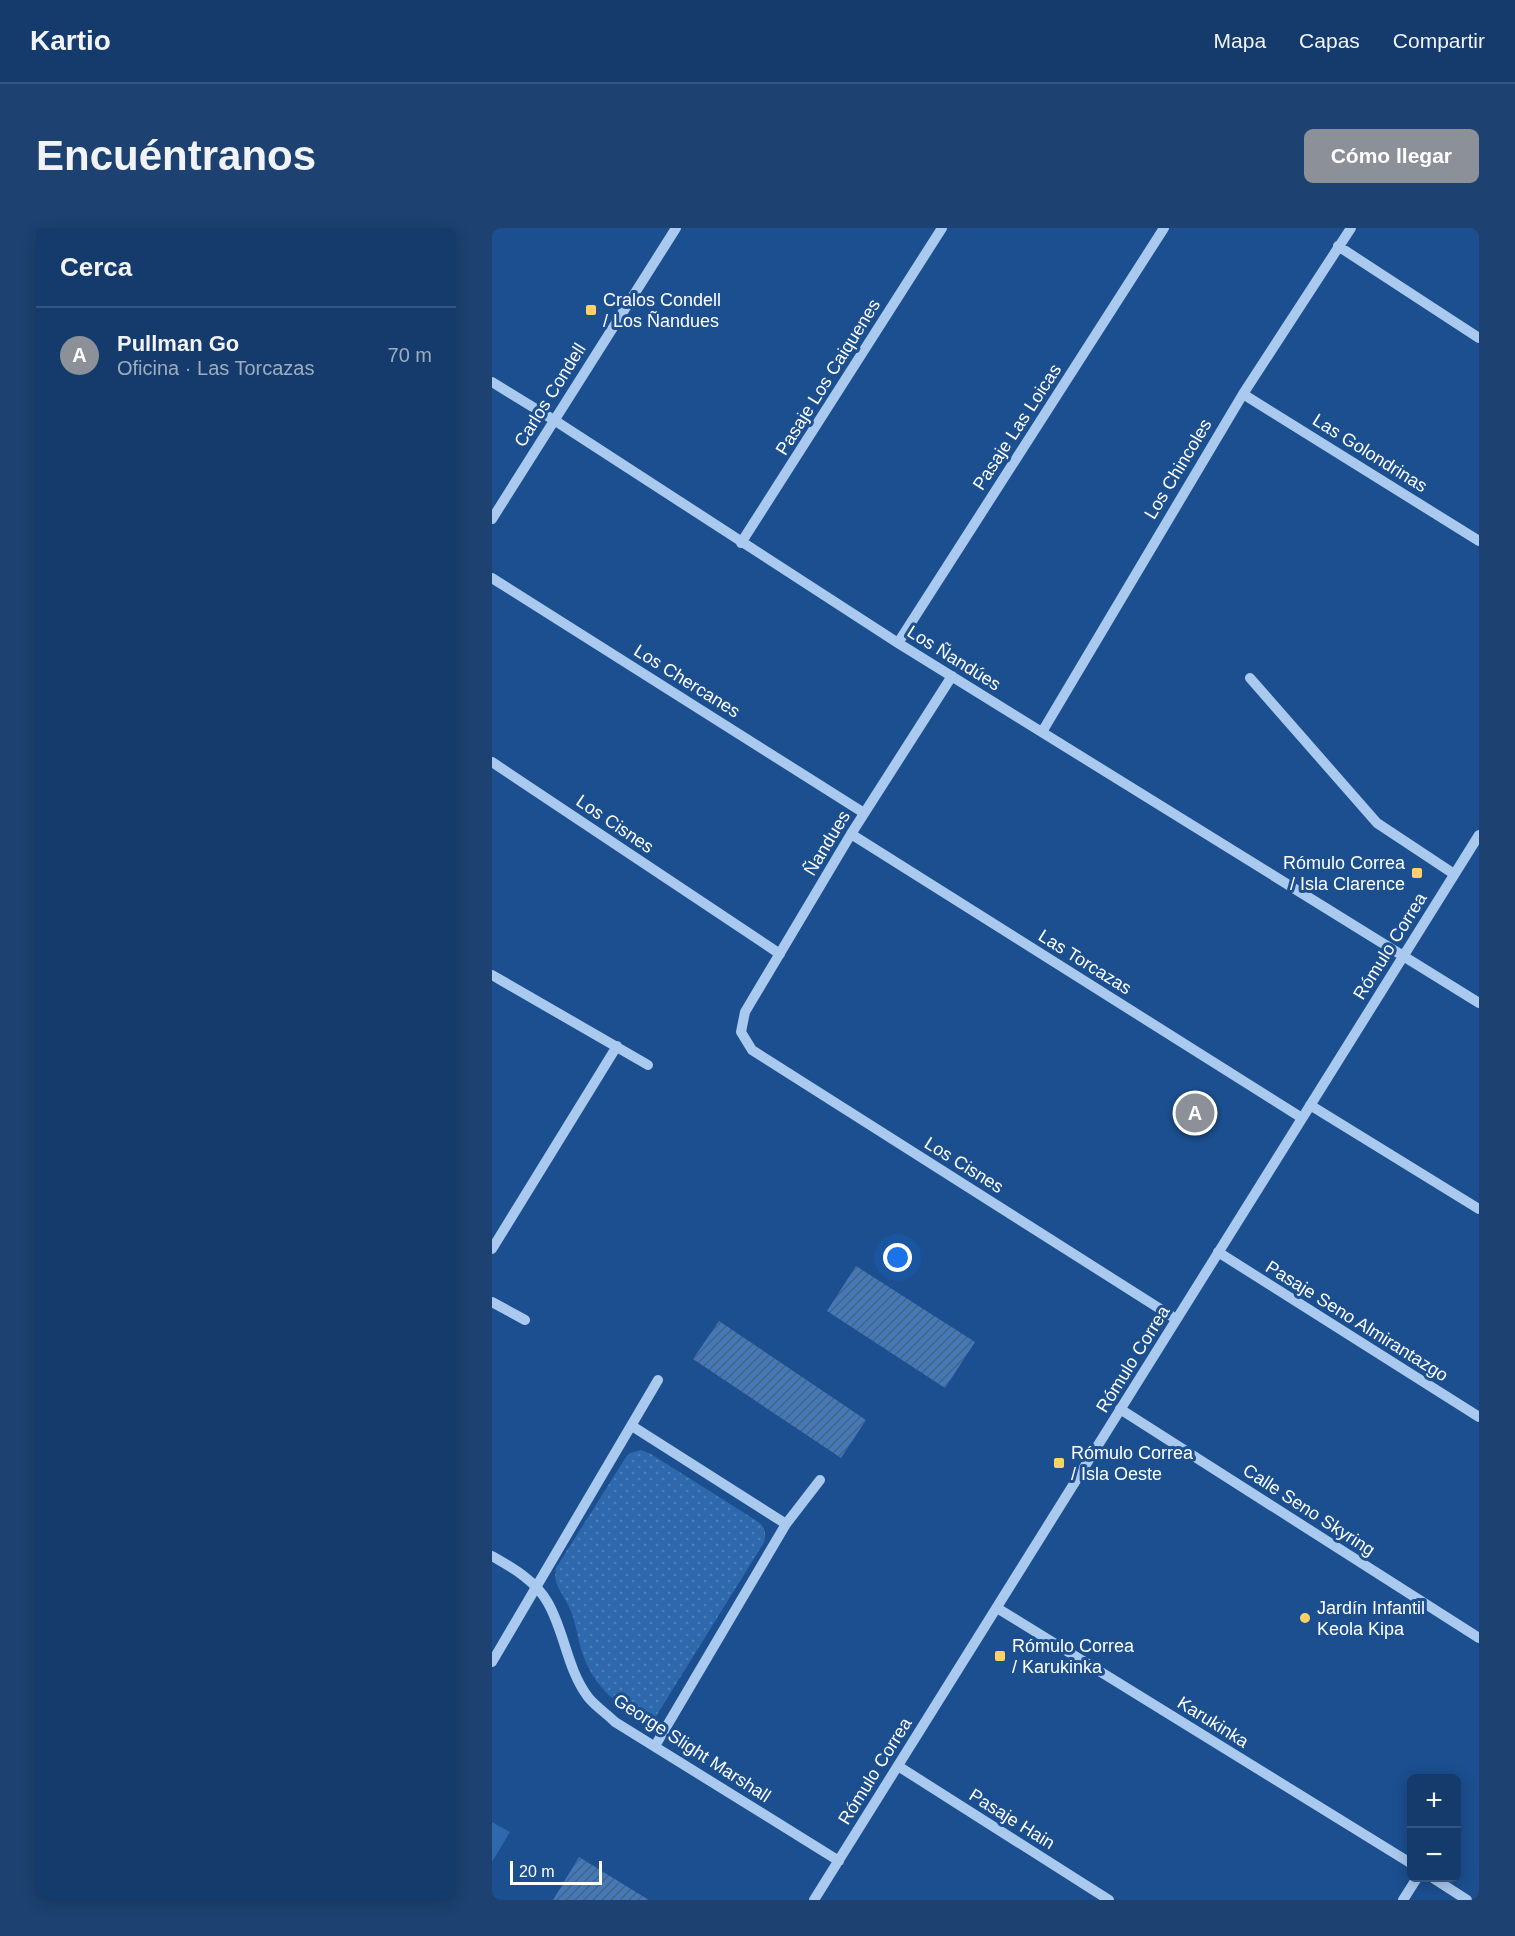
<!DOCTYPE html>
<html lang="es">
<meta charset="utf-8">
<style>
:root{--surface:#143b6b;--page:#1d4271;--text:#f1f3f6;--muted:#9dadc1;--line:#33557e;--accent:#8c9099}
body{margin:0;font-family:Helvetica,sans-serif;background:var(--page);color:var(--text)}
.controls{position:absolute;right:18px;bottom:18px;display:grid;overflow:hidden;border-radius:9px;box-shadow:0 3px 15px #0003}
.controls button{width:54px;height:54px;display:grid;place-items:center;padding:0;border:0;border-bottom:2px solid var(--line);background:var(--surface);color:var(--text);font:30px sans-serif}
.scale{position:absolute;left:18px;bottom:15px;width:92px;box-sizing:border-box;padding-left:6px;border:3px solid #fff;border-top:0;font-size:16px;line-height:21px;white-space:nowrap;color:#fff;-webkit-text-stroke:4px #1b4f8f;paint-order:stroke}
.you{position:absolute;left:406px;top:1030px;width:21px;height:21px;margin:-15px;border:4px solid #fff;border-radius:50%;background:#1a73e8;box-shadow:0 0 0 9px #1a73e833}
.badge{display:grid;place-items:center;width:39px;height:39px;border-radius:50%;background:var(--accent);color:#fff;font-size:20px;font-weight:700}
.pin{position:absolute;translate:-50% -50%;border:3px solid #fff;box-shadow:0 2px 6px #0006}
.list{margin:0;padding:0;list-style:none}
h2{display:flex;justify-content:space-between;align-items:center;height:78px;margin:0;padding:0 24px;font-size:26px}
h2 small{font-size:20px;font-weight:400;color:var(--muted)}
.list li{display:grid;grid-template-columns:39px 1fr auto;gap:18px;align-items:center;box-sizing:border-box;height:96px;padding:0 24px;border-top:2px solid var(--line)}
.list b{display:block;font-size:22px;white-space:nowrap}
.list p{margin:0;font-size:20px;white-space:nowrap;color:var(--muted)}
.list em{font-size:20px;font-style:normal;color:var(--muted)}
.map{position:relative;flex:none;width:987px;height:1672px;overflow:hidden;border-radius:9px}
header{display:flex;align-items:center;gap:36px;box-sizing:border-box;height:84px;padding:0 30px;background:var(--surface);border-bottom:2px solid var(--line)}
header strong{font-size:28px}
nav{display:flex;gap:33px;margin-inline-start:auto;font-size:21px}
.intro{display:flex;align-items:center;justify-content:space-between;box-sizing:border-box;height:144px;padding:0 36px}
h1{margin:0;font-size:42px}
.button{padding:15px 27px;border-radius:9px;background:var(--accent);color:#fff;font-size:21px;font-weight:700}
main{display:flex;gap:36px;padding:0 36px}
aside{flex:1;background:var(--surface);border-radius:9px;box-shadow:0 3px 15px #0003}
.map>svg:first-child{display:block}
.grass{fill:#2e69ad}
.park{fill:url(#park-dots)}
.building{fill:url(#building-hatch)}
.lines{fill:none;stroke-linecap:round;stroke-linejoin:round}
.minor{stroke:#a9c9ee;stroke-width:10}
.poi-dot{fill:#ffd166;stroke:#1b4f8f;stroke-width:2}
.labels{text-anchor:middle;stroke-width:6;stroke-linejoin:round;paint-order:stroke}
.poi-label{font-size:18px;fill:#fff;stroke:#1b4f8f;text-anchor:start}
.street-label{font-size:18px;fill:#fff;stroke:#1b4f8f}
</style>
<header>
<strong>Kartio</strong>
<nav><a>Mapa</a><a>Capas</a><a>Compartir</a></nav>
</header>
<div class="intro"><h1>Encuéntranos</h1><a class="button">Cómo llegar</a></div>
<main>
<aside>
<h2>Cerca<small></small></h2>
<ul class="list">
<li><span class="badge">A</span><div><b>Pullman Go</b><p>Oficina · Las Torcazas</p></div><em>70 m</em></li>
</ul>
</aside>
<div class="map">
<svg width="987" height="1672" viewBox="0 0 987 1672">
<defs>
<pattern id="park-dots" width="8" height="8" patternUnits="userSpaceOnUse" patternTransform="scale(1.5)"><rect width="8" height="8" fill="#2e69ad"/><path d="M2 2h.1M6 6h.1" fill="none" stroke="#4d80b9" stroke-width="1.8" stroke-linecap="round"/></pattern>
<pattern id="building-hatch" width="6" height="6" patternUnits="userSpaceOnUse" patternTransform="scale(1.5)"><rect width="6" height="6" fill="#4478b7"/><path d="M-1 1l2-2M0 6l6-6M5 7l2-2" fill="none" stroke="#486282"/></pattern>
</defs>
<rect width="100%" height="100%" fill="#1b4f8f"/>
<path class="grass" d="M0,1594l18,10 -18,30z"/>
<path class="park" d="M149,1222l10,4 106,67c9,6 10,14 6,23l-113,182c-31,-22 -55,-35 -68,-74 -5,-15 -6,-31 -13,-45 -6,-14 -17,-23 -13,-39l70,-111 4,-4z"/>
<path class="building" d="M364,1038l119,76 -30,46 -118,-77z
M227,1093l147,99 -25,38 -148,-99z
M87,1629l70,43h-96z"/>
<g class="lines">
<path class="minor" d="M846,18l141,92
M0,154l62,38 344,223 581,360
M751,166l236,147
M0,291l184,-291
M249,315l201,-315
M0,350l372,235
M406,415l266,-415
M460,448l-101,158 -106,178 -4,20 11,18 424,269
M758,450l127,145 77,51
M550,504l201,-338 108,-166
M0,534l288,192
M359,606l451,284
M0,747l156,90
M818,877l169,104
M0,1021l125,-203
M726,1024l261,165
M0,1074l33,18
M628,1181l359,229
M140,1198l154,98
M0,1328c21,12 44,25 56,47 17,30 19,66 40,94 7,9 19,17 27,25l224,139
M505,1380l415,256
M0,1434l166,-282
M163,1518l131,-222 34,-44
M406,1538l211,134
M941,1650l34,22
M322,1672l665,-1065
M911,1672l14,-22"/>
</g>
<g class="poi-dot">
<rect x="93" y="76" width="12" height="12" rx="3"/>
<rect x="919" y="639" width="12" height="12" rx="3"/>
<rect x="561" y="1229" width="12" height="12" rx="3"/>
<circle cx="813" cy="1390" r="6"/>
<rect x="502" y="1422" width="12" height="12" rx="3"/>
</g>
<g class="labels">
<g class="poi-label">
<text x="111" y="78">Cralos Condell<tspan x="111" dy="21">/ Los Ñandues</tspan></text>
<text x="913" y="641" text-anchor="end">Rómulo Correa<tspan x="913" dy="21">/ Isla Clarence</tspan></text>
<text x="579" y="1231">Rómulo Correa<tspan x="579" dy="21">/ Isla Oeste</tspan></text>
<text x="825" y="1386">Jardín Infantil<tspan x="825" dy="21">Keola Kipa</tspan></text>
<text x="520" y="1424">Rómulo Correa<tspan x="520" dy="21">/ Karukinka</tspan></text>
</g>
<g class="street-label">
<text transform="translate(336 149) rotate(-58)" y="6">Pasaje Los Caiquenes</text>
<text transform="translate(58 167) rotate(-58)" y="6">Carlos Condell</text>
<text transform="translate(525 199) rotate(-57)" y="6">Pasaje Las Loicas</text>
<text transform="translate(878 225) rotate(32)" y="6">Las Golondrinas</text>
<text transform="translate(686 241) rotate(-59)" y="6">Los Chincoles</text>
<text transform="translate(462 430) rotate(32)" y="6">Los Ñandúes</text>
<text transform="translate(195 453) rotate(32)" y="6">Los Chercanes</text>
<text transform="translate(123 596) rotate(34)" y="6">Los Cisnes</text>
<text transform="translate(335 615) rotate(-59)" y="6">Ñandues</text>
<text transform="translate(898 718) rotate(-58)" y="6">Rómulo Correa</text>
<text transform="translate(593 734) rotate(32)" y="6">Las Torcazas</text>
<text transform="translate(472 937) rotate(32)" y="6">Los Cisnes</text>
<text transform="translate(865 1093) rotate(32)" y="6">Pasaje Seno Almirantazgo</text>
<text transform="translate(641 1131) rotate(-58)" y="6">Rómulo Correa</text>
<text transform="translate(817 1282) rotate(33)" y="6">Calle Seno Skyring</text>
<text transform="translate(721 1494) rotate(32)" y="6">Karukinka</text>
<text transform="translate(200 1520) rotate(33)" y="6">George Slight Marshall</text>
<text transform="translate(383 1543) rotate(-58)" y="6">Rómulo Correa</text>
<text transform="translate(520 1591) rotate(32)" y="6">Pasaje Hain</text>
</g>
</g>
</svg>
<div class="controls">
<button>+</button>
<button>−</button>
</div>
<div class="scale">20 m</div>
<div class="you"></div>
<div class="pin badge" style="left:703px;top:885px">A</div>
</div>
</main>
